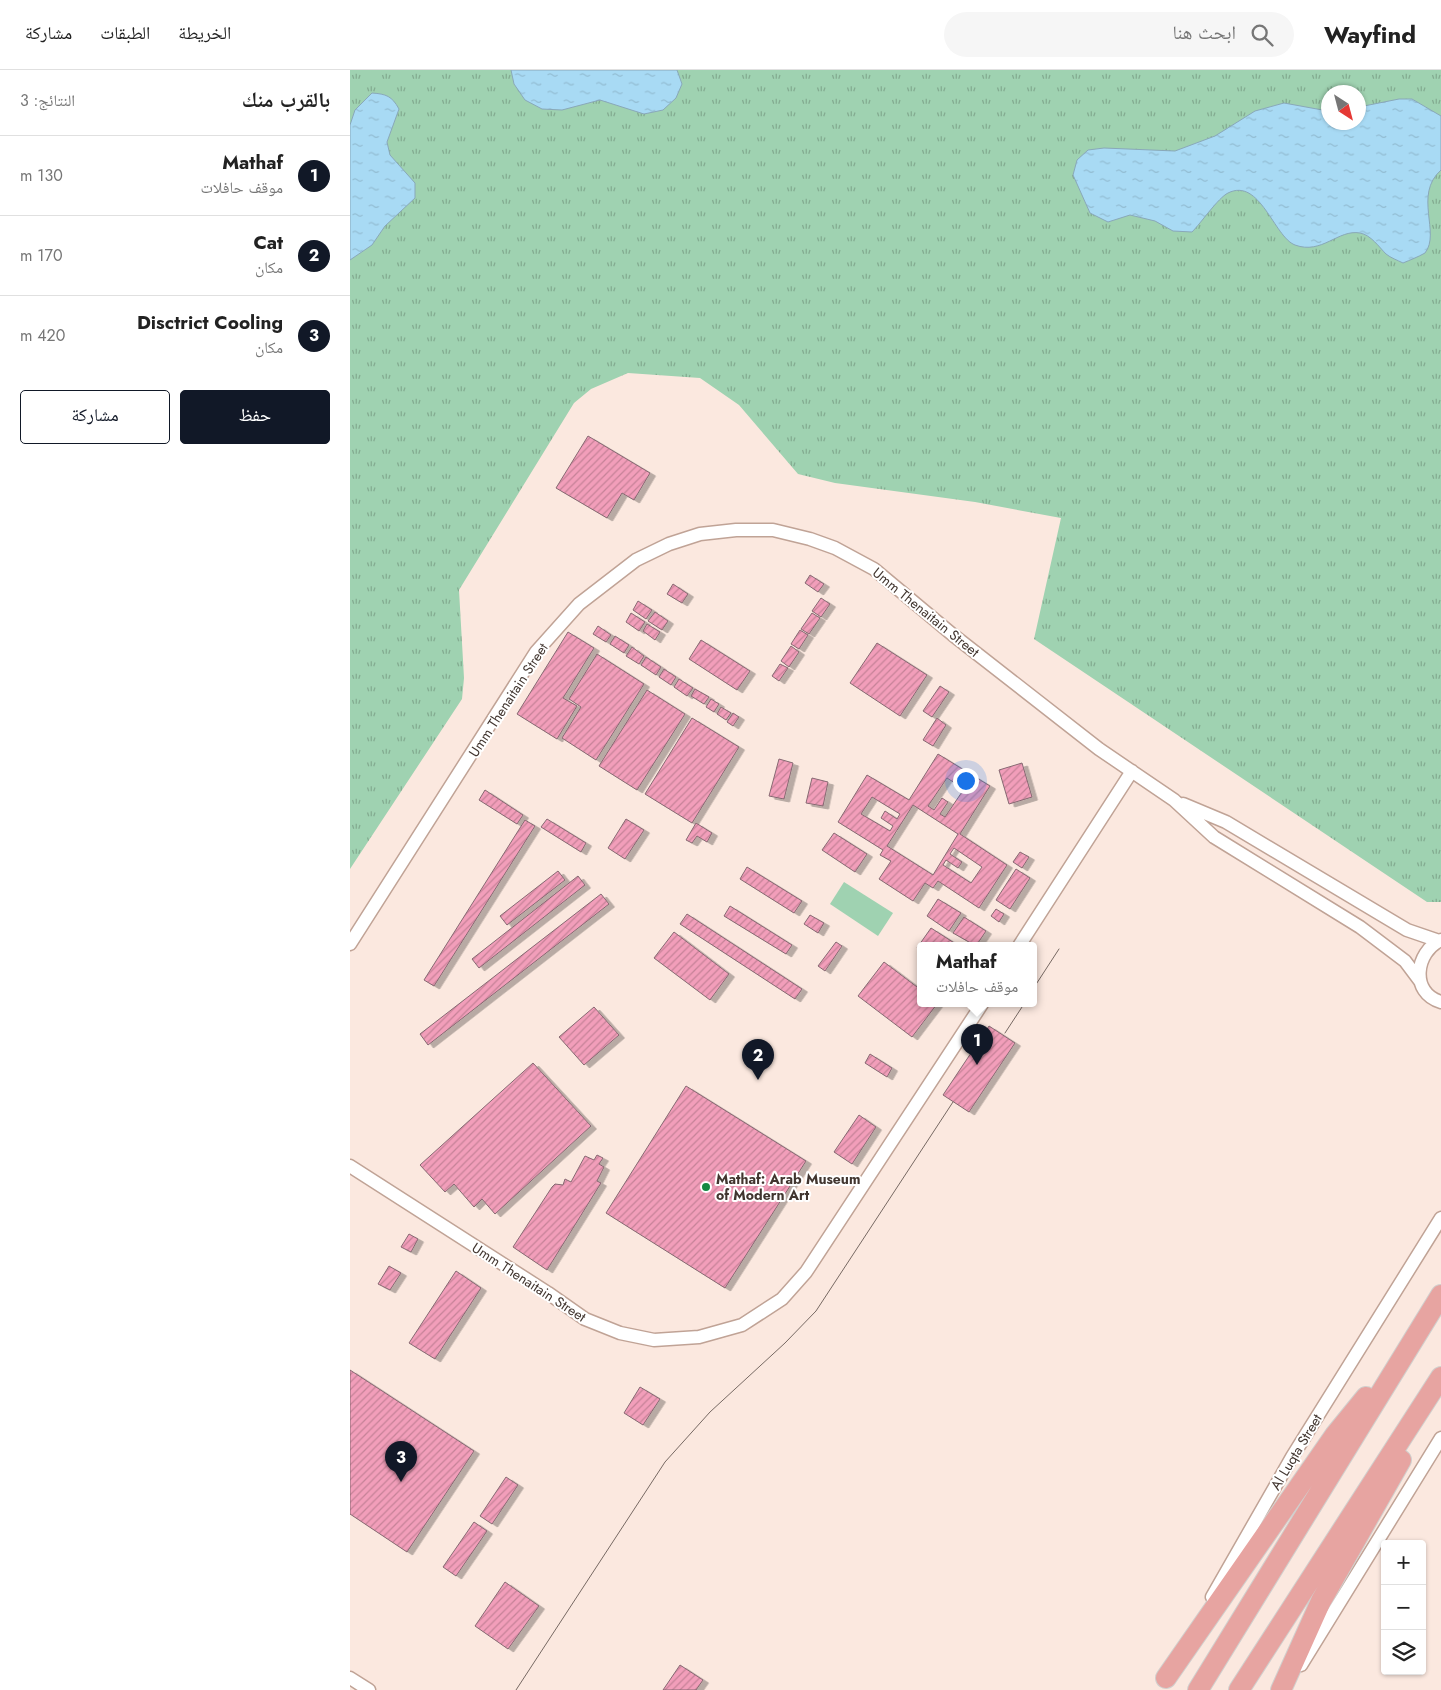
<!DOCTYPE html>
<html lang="ar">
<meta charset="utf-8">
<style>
:root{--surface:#fff;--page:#f6f6f6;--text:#222;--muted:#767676;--line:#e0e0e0;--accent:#111827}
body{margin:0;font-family:Jost,"Noto Naskh Arabic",sans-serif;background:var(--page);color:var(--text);direction:rtl}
.controls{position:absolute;right:15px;bottom:15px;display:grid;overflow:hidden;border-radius:5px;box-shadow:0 1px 4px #0004}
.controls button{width:45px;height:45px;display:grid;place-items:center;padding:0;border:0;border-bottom:1px solid var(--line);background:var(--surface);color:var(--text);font:25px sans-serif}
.compass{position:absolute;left:971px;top:15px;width:45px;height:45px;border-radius:50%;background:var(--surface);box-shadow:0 1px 4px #0004;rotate:144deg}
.you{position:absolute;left:615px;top:710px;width:18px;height:18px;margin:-12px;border:4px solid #fff;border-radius:50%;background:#1a73e8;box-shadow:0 0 0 8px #1a73e833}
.badge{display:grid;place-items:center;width:32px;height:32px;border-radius:50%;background:var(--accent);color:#fff;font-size:16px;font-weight:700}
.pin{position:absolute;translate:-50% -41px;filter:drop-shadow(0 1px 2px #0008)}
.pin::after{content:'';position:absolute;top:26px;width:18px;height:15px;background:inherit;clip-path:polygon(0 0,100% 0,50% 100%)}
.popup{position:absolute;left:567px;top:872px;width:120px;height:65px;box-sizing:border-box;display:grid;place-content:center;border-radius:5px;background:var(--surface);filter:drop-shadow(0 1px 4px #0005);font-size:16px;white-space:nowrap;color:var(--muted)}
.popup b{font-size:19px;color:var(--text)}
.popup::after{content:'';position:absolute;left:50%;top:100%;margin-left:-10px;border:10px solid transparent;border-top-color:var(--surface)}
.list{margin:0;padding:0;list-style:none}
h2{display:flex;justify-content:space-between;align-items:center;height:65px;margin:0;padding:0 20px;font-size:21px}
h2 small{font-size:16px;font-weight:400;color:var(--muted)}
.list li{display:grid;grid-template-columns:32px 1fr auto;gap:15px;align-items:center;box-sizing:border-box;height:80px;padding:0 20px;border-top:1px solid var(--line)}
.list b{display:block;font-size:19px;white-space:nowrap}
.list p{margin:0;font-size:16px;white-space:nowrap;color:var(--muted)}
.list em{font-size:16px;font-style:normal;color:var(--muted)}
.actions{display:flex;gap:10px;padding:15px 20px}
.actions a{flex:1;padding:11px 0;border:1px solid var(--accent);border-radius:5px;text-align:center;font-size:18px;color:var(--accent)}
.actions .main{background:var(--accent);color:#fff}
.icon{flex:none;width:28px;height:28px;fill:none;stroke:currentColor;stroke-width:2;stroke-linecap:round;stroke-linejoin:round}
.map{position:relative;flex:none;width:1091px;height:1620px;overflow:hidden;direction:ltr}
header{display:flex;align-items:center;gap:30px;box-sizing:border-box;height:70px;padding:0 25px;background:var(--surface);border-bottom:1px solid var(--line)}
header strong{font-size:24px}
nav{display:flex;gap:28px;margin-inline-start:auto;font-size:18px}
.search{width:350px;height:45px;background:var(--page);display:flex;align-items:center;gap:12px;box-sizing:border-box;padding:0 18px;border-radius:28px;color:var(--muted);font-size:19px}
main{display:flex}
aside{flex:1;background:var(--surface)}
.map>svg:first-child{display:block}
.grass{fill:url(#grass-tufts);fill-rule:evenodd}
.park{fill:#9fd2b1}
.water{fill:url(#water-ripples);stroke:#89a8b9}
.building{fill:url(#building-hatch);stroke:#866972;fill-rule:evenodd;filter:url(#shadow)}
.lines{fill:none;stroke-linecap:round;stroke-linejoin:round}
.street-casing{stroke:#c0a396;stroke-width:15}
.primary-casing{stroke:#d1cfcd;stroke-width:22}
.street{stroke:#fff;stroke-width:12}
.primary{stroke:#e7a4a1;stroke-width:20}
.tram{stroke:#776963;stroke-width:1}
.poi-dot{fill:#138942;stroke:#fff;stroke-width:2}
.labels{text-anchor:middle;stroke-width:4;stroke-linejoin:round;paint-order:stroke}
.street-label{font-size:14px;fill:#41352f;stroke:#fff}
.poi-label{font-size:14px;font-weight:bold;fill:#41352f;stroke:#fff;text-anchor:start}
</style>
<header>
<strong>Wayfind</strong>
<div class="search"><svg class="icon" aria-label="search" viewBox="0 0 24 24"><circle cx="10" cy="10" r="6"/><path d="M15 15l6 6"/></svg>ابحث هنا</div>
<nav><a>الخريطة</a><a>الطبقات</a><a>مشاركة</a></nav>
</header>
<main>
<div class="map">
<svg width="1091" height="1620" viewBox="0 0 1091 1620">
<defs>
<pattern id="grass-tufts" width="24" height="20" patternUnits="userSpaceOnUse" patternTransform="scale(1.25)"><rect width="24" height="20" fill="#9fd2b1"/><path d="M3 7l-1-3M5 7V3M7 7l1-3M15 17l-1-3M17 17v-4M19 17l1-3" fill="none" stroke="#83ab90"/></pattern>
<pattern id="water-ripples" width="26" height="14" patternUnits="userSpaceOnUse" patternTransform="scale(1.25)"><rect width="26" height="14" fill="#a8daf4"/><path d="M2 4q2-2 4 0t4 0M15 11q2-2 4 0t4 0" fill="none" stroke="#92bcd2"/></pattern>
<pattern id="building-hatch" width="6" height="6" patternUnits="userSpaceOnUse" patternTransform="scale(1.25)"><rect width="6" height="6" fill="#f29eba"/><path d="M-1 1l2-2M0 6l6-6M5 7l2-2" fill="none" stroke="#c68298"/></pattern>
<filter id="shadow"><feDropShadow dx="5.5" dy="3" stdDeviation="0" flood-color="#0004"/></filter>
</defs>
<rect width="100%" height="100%" fill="#fbe8df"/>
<path class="grass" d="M0,0h1091v832h-14l-393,-263 27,-121 -86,-16 -140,-19 -37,-9 -59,-69 -39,-27 -72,-5 -37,16 -17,14 -115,187 5,88 -2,21 -112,170zM978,22h30v30h-30z"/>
<path class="park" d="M494,812l49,31 -15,23 -48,-32z"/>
<path class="water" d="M161,0h166l5,14 -6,14 -13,12 -19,4 -44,-14 -38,10 -20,-1 -17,-9 -11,-16z
M22,23c14,1 20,3 27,16l-12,33 3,13 25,28v15l-30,28 -13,19 -22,15v-135l5,-15z
M1049,29h13l29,17v54c-28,25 0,63 -16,83 -7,4 -15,7 -22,10 -6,-3 -12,-5 -17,-9 -7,-7 -15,-19 -26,-21 -22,-4 -38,22 -65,12 -21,-8 -35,-68 -67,-52 -10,5 -27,30 -36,39l-19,-1 -18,-10 -25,-6 -22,7 -18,-9 -17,-38 4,-15 11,-10 16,-2 71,3 40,-15 40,-25 29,-8 44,8v11h30l1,-15z"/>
<path class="building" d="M238,366l62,37 -16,27 -12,-7 -15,25 -51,-30z
M460,505l14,9 -6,8 -13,-9z
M323,514l15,10 -6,9 -15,-9z
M471,528l9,6 -9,13 -9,-6z
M288,531l14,9 -6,9 -13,-9z
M305,542l13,9 -6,9 -14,-9z
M281,543l14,9 -6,9 -13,-9z
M462,543l8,5 -11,16 -8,-5z
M297,554l13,8 -5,8 -12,-9z
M248,556l13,9 -5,7 -13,-8z
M450,560l8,5 -9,14 -8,-5z
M218,562l26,16 -31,50 14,8 -20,33 -40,-25z
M265,566l14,9 -5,8 -14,-9z
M351,570l49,31 -13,19 -48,-31z
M527,573l50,32 -27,41 -50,-33z
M441,576l8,6 -10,15 -8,-6z
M282,577l12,9 -5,8 -13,-8z
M247,584l47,30 -48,76 -34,-22 19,-31 -12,-8z
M296,587l15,10 -5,8 -15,-10z
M430,594l8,4 -9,13 -7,-5z
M314,599l12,8 -5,8 -12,-8z
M329,609l14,9 -6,8 -13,-9z
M590,616l9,6 -17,25 -9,-6z
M345,619l14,8 -5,7 -13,-8z
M297,620l38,24 -48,76 -38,-24z
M361,629l8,5 -5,8 -8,-5z
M371,637l10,6 -5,7 -9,-6z
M383,643l6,4 -6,9 -6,-4z
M342,648l47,29 -47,76 -47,-29z
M587,648l9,7 -13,21 -10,-6z
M588,684l52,32 -30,48 47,31 -28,43 -41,-27 -5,7 -8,-5 -12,18 -34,-22 12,-18 -11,-6 3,-5 -45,-28 29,-47 42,25zM597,708l17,11 -19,28 -5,-3 8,-12 -6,-4 -8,12 -6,-4zM522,727l28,17 -3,5 -12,-8 -4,7 12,8 -3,5 -29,-17zM563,735l45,29 -25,41 -46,-29zM604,778l28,19 -11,16 -28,-18 3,-5 12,8 4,-6 -12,-8z
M429,689l14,4 -9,36 -15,-3z
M672,693l10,34 -23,7 -10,-34z
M462,708l16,4 -5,24 -17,-3z
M135,720l38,25 -6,9 -38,-24z
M197,749l39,24 -5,9 -40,-25z
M276,749l18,11 -19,29 -17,-11z
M175,750l10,6 -101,160 -10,-6z
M346,753l16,10 -5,9 -10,-6 -5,7 -6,-3z
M484,763l33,21 -12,18 -33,-22z
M670,782l9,5 -7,11 -9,-6z
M397,797l55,34 -8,12 -54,-34z
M666,799l14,9 -20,31 -14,-9z
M208,801l7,9 -58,45 -7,-9z
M228,806l7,9 -106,83 -7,-9z
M251,824l8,10 -181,141 -8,-11z
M588,829l23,14 -12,18 -22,-15z
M380,836l62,39 -6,9 -62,-38z
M646,839l8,5 -5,8 -8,-6z
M337,844l115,75 -7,10 -115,-75z
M460,845l14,8 -6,10 -14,-9z
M614,847l22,14 -10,15 -23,-13z
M581,858l28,18h-38v5l-4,-3z
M324,862l55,42 -19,26 -56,-42z
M486,872l6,4 -17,25 -7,-5z
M534,892l37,28v14h16l-25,33 -54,-41z
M244,937l25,28 -35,30 -25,-28z
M639,956l26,17 -46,69 -26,-17z
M520,984l22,14 -5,9 -22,-14z
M183,993l58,63 -96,88 -13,-15 -8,8 -20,-23 -9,8 -25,-27z
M336,1016l120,75 -81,127 -119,-75z
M509,1045l17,12 -24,37 -18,-12z
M247,1085l6,3 -4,6 5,3 -7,14 4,2 -54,87 -34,-23 39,-60 3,-3 8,1 2,-6 6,3 14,-26 9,4z
M59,1164l9,5 -7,13 -10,-5z
M39,1196l12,7 -11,17 -12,-6z
M106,1201l25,17 -46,71 -26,-16z
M0,1300l124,81 -67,101 -57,-38z
M290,1317l20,12 -17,26 -19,-12z
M156,1407l12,8 -26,39 -12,-8z
M124,1452l13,9 -31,45 -13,-9z
M155,1512l34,24 -31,43 -33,-23z
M330,1595l23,15 -7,10h-33z"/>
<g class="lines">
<defs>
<path id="street" d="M833,734l43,18 181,108 32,11
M1091,870c-26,12 -31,53 0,62
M0,874l186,-292 43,-48 57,-44 33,-16 31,-10 36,-4h37l37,9 25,9 39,21 79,66 146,114 75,51 40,37 146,90 45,34 15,20
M669,876l113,-175
M0,1096l198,127 37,26 35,14 34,7 45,-3 43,-12 40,-26 24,-27 176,-268
M862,1527l80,-140 149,-239
M951,1595l140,-227
M0,1608l19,12"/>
<path id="primary" d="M816,1608l169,-243 31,-38
M848,1620l243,-395
M889,1620l202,-313
M931,1620l40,-89 80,-141"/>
</defs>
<use href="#street" class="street-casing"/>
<use href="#primary" class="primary-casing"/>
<use href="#street" class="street"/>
<use href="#primary" class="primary"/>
<path class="tram" d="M683,919l26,-40
M655,963l19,-29
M166,1620l149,-228 45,-50 75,-69 31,-32 137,-209"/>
</g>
<circle class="poi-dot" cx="356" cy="1117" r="5"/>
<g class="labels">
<g class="street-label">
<text transform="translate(576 542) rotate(39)" y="5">Umm Thenaitain Street</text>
<text transform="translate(158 630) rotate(-57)" y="5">Umm Thenaitain Street</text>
<text transform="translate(179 1212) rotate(33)" y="5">Umm Thenaitain Street</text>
<text transform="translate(946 1382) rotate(-59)" y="5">Al Luqta Street</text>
</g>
<g class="poi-label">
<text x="366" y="1114">Mathaf: Arab Museum<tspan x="366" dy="16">of Modern Art</tspan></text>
</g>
</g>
</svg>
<div class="controls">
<button>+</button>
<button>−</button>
<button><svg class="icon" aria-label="layers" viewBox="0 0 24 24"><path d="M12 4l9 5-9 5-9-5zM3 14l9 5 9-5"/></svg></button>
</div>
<svg class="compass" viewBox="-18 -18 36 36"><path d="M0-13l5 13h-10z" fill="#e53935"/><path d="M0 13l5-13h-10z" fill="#767676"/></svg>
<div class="you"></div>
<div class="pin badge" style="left:627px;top:995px">1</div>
<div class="popup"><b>Mathaf</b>موقف حافلات</div>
<div class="pin badge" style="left:408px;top:1010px">2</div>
<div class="pin badge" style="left:51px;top:1412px">3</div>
</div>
<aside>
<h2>بالقرب منك<small>النتائج: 3</small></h2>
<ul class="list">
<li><span class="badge">1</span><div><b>Mathaf</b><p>موقف حافلات</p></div><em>130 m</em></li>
<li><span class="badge">2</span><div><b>Cat</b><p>مكان</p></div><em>170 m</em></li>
<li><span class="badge">3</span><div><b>Disctrict Cooling</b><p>مكان</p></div><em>420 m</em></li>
</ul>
<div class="actions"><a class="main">حفظ</a><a>مشاركة</a></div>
</aside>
</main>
